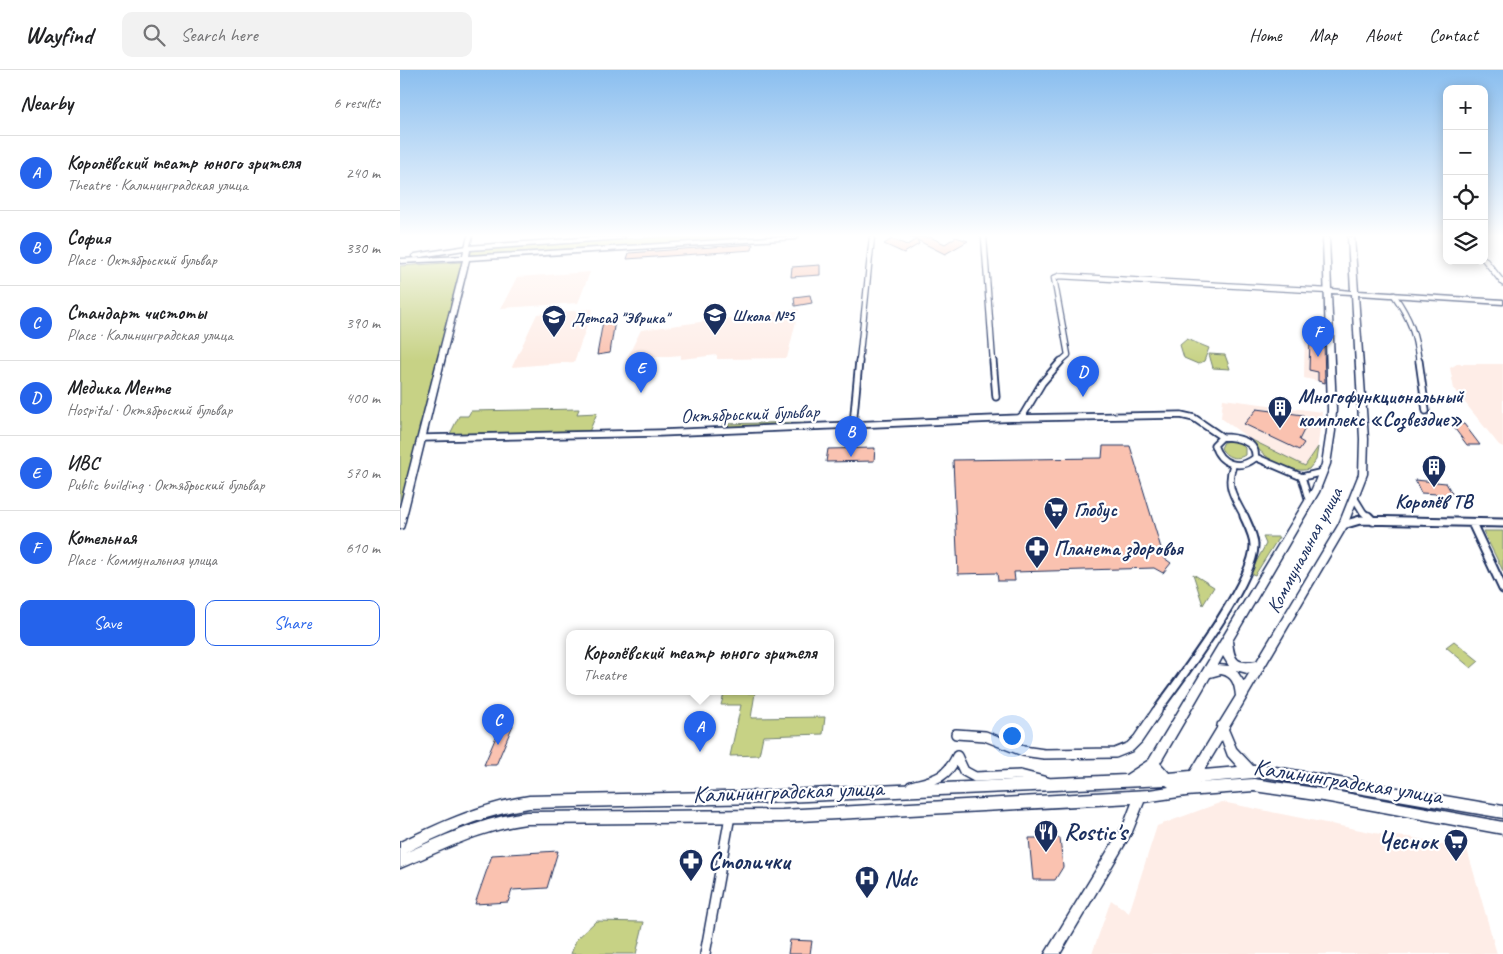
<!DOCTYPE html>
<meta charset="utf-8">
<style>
:root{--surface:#fff;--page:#f2f2f2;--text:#202124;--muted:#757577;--line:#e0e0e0;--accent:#2563eb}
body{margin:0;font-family:Caveat,sans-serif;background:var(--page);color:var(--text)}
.controls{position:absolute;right:15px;top:15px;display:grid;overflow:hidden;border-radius:10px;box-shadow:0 2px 12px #0003}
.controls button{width:45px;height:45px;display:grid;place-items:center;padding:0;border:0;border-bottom:1px solid var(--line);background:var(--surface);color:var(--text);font:25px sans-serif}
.you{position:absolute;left:611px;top:665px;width:18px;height:18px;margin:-12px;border:4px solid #fff;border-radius:50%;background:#1a73e8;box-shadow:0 0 0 8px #1a73e833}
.badge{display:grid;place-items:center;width:32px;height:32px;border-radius:50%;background:var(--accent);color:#fff;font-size:16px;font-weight:700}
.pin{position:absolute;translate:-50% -41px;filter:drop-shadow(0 1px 2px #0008)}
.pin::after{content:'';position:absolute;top:26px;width:18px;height:15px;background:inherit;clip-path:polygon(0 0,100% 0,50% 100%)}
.popup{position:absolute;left:166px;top:560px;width:268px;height:65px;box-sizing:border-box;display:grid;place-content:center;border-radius:10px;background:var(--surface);filter:drop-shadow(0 1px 4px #0005);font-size:16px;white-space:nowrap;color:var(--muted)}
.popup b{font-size:19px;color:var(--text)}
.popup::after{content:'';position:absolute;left:50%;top:100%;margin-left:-10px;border:10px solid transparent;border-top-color:var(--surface)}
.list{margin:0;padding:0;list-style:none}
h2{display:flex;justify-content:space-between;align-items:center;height:65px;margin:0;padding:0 20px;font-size:21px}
h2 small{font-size:16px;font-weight:400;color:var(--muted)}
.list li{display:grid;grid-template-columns:32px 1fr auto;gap:15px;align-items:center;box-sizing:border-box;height:75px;padding:0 20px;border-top:1px solid var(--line)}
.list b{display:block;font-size:19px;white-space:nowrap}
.list p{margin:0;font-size:16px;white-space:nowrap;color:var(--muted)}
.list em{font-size:16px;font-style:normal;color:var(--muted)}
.actions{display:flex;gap:10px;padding:15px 20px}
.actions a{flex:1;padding:11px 0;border:1px solid var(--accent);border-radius:10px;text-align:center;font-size:18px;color:var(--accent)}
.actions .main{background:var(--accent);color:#fff}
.icon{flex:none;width:28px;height:28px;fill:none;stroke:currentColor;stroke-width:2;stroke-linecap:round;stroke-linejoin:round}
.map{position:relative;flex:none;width:1103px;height:884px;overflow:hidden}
header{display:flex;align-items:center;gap:30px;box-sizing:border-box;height:70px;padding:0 25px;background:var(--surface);border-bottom:1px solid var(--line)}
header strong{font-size:24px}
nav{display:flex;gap:28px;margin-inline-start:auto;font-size:18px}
.search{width:350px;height:45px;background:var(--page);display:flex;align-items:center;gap:12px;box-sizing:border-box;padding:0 18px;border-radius:10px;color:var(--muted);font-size:19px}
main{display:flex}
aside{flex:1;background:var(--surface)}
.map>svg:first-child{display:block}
.built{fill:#feede7}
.green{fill:#c7d285;stroke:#718072}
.building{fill:#fac2b0;stroke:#1b2f5e}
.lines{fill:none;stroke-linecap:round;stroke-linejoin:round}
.street-far3-casing{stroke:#1b2f5e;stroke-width:7}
.street-far2-casing{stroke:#1b2f5e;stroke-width:9}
.street-far1-casing{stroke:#1b2f5e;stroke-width:11}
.street-casing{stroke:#1b2f5e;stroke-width:12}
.secondary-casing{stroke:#1b2f5e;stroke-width:3}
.street-far3{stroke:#fff;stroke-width:4.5}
.street-far2{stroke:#fff;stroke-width:5.5}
.street-far1{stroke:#fff;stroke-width:7}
.street{stroke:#fff;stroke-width:9}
.secondary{fill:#fff;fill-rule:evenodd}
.labels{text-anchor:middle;stroke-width:4.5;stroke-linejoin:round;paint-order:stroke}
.far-poi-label{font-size:16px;font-weight:bold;fill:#1b2f5e;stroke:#fff;text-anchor:start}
.poi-label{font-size:20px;font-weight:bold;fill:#1b2f5e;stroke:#fff;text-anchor:start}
.street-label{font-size:20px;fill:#1b2f5e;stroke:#fff}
.near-street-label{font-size:24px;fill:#1b2f5e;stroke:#fff}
.near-poi-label{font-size:24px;font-weight:bold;fill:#1b2f5e;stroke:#fff;text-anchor:start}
</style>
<header>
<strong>Wayfind</strong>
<div class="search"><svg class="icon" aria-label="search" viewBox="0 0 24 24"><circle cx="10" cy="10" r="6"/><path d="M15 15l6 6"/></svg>Search here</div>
<nav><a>Home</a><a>Map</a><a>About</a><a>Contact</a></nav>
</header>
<main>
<aside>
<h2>Nearby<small>6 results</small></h2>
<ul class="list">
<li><span class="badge">A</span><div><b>Королёвский театр юного зрителя</b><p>Theatre · Калининградская улица</p></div><em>240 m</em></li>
<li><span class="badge">B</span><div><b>София</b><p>Place · Октябрьский бульвар</p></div><em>330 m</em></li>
<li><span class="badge">C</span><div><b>Стандарт чистоты</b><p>Place · Калининградская улица</p></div><em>390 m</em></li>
<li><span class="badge">D</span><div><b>Медика Менте</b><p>Hospital · Октябрьский бульвар</p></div><em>400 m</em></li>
<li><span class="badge">E</span><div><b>ИВС</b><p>Public building · Октябрьский бульвар</p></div><em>570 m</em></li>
<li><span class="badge">F</span><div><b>Котельная</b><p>Place · Коммунальная улица</p></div><em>610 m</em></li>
</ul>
<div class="actions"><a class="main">Save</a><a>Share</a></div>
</aside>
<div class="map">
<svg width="1103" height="884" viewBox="0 0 1103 884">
<rect width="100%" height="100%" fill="#fff"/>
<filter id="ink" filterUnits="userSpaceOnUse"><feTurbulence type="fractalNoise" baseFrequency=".02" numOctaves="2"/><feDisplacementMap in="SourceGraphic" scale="10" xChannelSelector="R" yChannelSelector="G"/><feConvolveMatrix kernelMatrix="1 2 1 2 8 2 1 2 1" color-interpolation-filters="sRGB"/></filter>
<g filter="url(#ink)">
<path class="built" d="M190,202l-12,31 -77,5 16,-31z
M193,239l-19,53 -62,5 25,-53z
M399,239l-12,49 -70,1v-4l-36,4v-4l-55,5 15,-30z
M905,260l20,4 1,49 -22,-5z
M1057,294h46v83l-4,-2 -45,-56 -4,-21z
M823,329l99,13 -6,48 -3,5 -7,5h-11l-28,-12 -9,-9 -7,-9 -30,-22z
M822,732l168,34 19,1 58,12 30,105h-405l19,-54 18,13 28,-87z"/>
<path class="green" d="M258,167h104l-292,18 3,-6z
M62,192l-62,247v-243z
M787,269l22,9 -5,13 -6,3 -14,-6 -4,-13z
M809,284l16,1 5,14 -17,-1z
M179,339l-2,5 20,-1 -8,19 -139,2 9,-18h9l3,-5z
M404,352v4l-80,4 -1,-6z
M852,370l53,26 13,-19 -2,13 -7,9c-17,6 -50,-13 -57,-29z
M824,372c8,-2 16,0 21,6v7c-9,6 -19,2 -24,-7z
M1083,461h20v40z
M863,467h16l-24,38 -5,-2 16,-29z
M793,504l21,13 -11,18z
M1054,571l25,20 -8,7 -25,-21z
M355,623l-4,25 74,-1 -2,17 -60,2 -4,19 -29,1 11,-51h-20l3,-11z
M196,851l48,1 -8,32h-65l5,-14z"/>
<path class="building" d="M511,167h19l15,7 11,-7 12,4 -23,13z
M492,169l15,6 10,-6 2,5 -15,9 -20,-9z
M353,174l-1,6 -125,9 2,-6z
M420,195v10l-29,2 1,-10z
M410,225l2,8 -17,3 -1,-9z
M215,250l-5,33 -13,2 6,-34z
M910,268l12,2 2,3 1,40 -7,-2v-9l-9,-2z
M857,339l46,6 2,13 -6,12 5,3 -5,7 -55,-26z
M1064,354l16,21h-13l-15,-20z
M703,376h27l34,112 7,5 -8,10 -9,-5 -140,4 1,9h-17l-1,-8 -39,1 -5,-114 149,-2z
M475,378l-1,13 -48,1 2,-13z
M1015,410l31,3 7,12 -32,-2z
M101,655h12l-17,40h-12z
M629,768h31l3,29 -8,13h-22z
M158,781l-11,37 -35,2 -4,12 -33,2 17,-49z
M390,870l22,1 -2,13h-22z"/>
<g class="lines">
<defs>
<path id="street-far3" d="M584,167l9,125
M67,178l3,-11
M1084,189l19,24
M994,225c17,25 21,38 25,67
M459,292l13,-125
M660,292l8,-7 -14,-77 5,-2 270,15"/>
<path id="street-far2" d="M593,291l3,36
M1019,291l7,50
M619,348l4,-3 19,-32 19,-22
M453,355l6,-64
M822,367c13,0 36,4 33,21 -16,13 -35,6 -41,-13z
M23,368l237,-5 358,-15 163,-3 13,3 28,19
M855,387l47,20 21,-5
M833,395c-8,23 2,33 12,53
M902,407l7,25
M955,429l8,13 6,6"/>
<path id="street-far1" d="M968,446l5,5
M1072,453l31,66
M943,455l17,-5 143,3
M756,642c23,-32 99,-131 98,-167 0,-9 -6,-20 -10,-29"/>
<path id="street" d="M556,664l29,2 38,15 21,3 71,-1 15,-6 8,-8 19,-28
M557,686l7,15 11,6 45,-2 27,7
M511,716c23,-6 35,-7 46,-30
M305,884l25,-138"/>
<path id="secondary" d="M197,167h28l-3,2 -152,11 -1,6 300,-19h29l-3,2 -326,21 -65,265 -1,3 -3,1v-22l63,-247 -63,3v-4l63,-3 1,-6 -49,8 -3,-2 3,-2 52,-8z
M923,167h6l2,52 20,2 -3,-54h6l4,54 145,9v4l-145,-9 10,144 -1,35 -21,54 -118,201 8,19 17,18 11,-1 239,41v12l-239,-41 -67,6 57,-4 75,11 174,32v12l-174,-32 -75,-11 -68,5 -42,6 -12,30 -72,122h-15l79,-130 8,-21 -350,19 -256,2c-48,7 -82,26 -126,44v-13l4,-1 -4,1v-13c42,-20 83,-39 129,-46l233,-5 364,-16 23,-15 163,-271 10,-25 5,-33 1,-22zM931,223l21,1 8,145 -1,35 -20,50 -82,137c-21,4 -23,-2 -25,-20l87,-149 11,-28 5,-33 1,-22zM823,586l6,10 -11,-1zM836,600l11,3 3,-1 -6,10zM821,604c12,2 14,12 15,22l-16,26 -2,1 -1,5 -26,43 -22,2 -9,-10 50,-86zM822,670l6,16 10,11 -34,3zM766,715l3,2 -20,3 -367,20 -256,2c-43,6 -81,23 -121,41 40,-20 79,-38 124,-45l233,-5z"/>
</defs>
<use href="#street-far3" class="street-far3-casing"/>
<use href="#street-far2" class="street-far2-casing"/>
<use href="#street-far1" class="street-far1-casing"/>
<use href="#street" class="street-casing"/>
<use href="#secondary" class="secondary-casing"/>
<use href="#street-far3" class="street-far3"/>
<use href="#street-far2" class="street-far2"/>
<use href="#street-far1" class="street-far1"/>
<use href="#street" class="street"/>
<use href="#secondary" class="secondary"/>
</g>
</g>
<linearGradient id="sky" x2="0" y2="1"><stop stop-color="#8abeef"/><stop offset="0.57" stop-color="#fff"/><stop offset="1" stop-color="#fff" stop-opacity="0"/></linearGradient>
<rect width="1103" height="291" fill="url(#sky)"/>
<defs>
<symbol id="school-pin" viewBox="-11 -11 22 30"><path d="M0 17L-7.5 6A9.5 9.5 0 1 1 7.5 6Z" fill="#1b2f5e" stroke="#fff"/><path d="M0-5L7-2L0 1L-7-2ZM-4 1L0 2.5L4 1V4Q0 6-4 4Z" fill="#fff"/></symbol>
<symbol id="building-pin" viewBox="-11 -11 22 30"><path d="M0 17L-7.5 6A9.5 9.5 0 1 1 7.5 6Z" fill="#1b2f5e" stroke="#fff"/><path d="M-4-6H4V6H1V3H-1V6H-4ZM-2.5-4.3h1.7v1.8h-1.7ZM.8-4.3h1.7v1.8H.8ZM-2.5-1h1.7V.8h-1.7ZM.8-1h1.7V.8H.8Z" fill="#fff"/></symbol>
<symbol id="supermarket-pin" viewBox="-11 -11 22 30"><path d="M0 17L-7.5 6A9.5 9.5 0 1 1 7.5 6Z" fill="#1b2f5e" stroke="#fff"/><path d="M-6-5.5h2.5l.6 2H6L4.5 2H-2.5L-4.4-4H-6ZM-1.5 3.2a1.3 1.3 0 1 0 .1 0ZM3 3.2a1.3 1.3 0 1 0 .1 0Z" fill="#fff"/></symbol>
<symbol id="pharmacy-pin" viewBox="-11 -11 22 30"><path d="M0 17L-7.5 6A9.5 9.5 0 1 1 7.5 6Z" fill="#1b2f5e" stroke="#fff"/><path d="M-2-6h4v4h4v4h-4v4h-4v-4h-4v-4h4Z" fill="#fff"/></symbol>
<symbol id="restaurant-pin" viewBox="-11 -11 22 30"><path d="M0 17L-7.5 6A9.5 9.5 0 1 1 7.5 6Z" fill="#1b2f5e" stroke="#fff"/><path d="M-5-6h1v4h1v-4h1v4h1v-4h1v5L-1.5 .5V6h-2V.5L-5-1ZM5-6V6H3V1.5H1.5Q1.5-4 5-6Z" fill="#fff"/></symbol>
<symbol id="hospital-pin" viewBox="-11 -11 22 30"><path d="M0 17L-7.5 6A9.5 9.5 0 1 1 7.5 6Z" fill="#1b2f5e" stroke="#fff"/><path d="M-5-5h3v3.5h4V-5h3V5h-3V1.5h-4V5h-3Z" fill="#fff"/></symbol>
</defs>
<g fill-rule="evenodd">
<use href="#school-pin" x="301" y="231" width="28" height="38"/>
<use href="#school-pin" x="140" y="233" width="28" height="38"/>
<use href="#building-pin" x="866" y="324" width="28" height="38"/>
<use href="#building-pin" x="1020" y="383" width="28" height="38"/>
<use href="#supermarket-pin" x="642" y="425" width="28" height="38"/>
<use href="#pharmacy-pin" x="623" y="464" width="28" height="38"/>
<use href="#restaurant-pin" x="632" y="748" width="28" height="38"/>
<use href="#supermarket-pin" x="1042" y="757" width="28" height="38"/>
<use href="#pharmacy-pin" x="277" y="777" width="28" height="38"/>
<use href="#hospital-pin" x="453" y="794" width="28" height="38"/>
</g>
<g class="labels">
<g class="far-poi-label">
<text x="332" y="251">Школа №5</text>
<text x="172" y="253">Детсад "Эврика"</text>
</g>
<g class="poi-label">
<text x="898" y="333">Многофункциональный<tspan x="898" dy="23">комплекс «Созвездие»</tspan></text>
<text x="1034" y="438" text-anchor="middle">Королёв ТВ</text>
<text x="674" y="446">Глобус</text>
<text x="654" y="485">Планета здоровья</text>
</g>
<g class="street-label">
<text transform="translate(350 343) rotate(-2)" y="7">Октябрьский бульвар</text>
<text transform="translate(904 480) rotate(-62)" y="7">Коммунальная улица</text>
</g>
<g class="near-street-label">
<text transform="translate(948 711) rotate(9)" y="8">Калининградская улица</text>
<text transform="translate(388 721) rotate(-2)" y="8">Калининградская улица</text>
</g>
<g class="near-poi-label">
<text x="664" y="770">Rostic's</text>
<text x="1038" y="779" text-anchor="end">Чеснок</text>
<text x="308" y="799">Столички</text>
<text x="484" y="816">Ndc</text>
</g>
</g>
</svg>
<div class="controls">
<button>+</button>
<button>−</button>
<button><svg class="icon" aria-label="locate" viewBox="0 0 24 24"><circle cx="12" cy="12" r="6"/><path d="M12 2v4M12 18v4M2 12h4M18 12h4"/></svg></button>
<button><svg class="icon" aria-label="layers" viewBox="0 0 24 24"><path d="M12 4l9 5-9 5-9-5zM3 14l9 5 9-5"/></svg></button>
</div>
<div class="you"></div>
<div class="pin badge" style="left:300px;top:682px">A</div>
<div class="popup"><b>Королёвский театр юного зрителя</b>Theatre</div>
<div class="pin badge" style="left:451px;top:387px">B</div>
<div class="pin badge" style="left:98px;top:675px">C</div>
<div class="pin badge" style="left:683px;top:327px">D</div>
<div class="pin badge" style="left:241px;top:323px">E</div>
<div class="pin badge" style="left:918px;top:287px">F</div>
</div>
</main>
